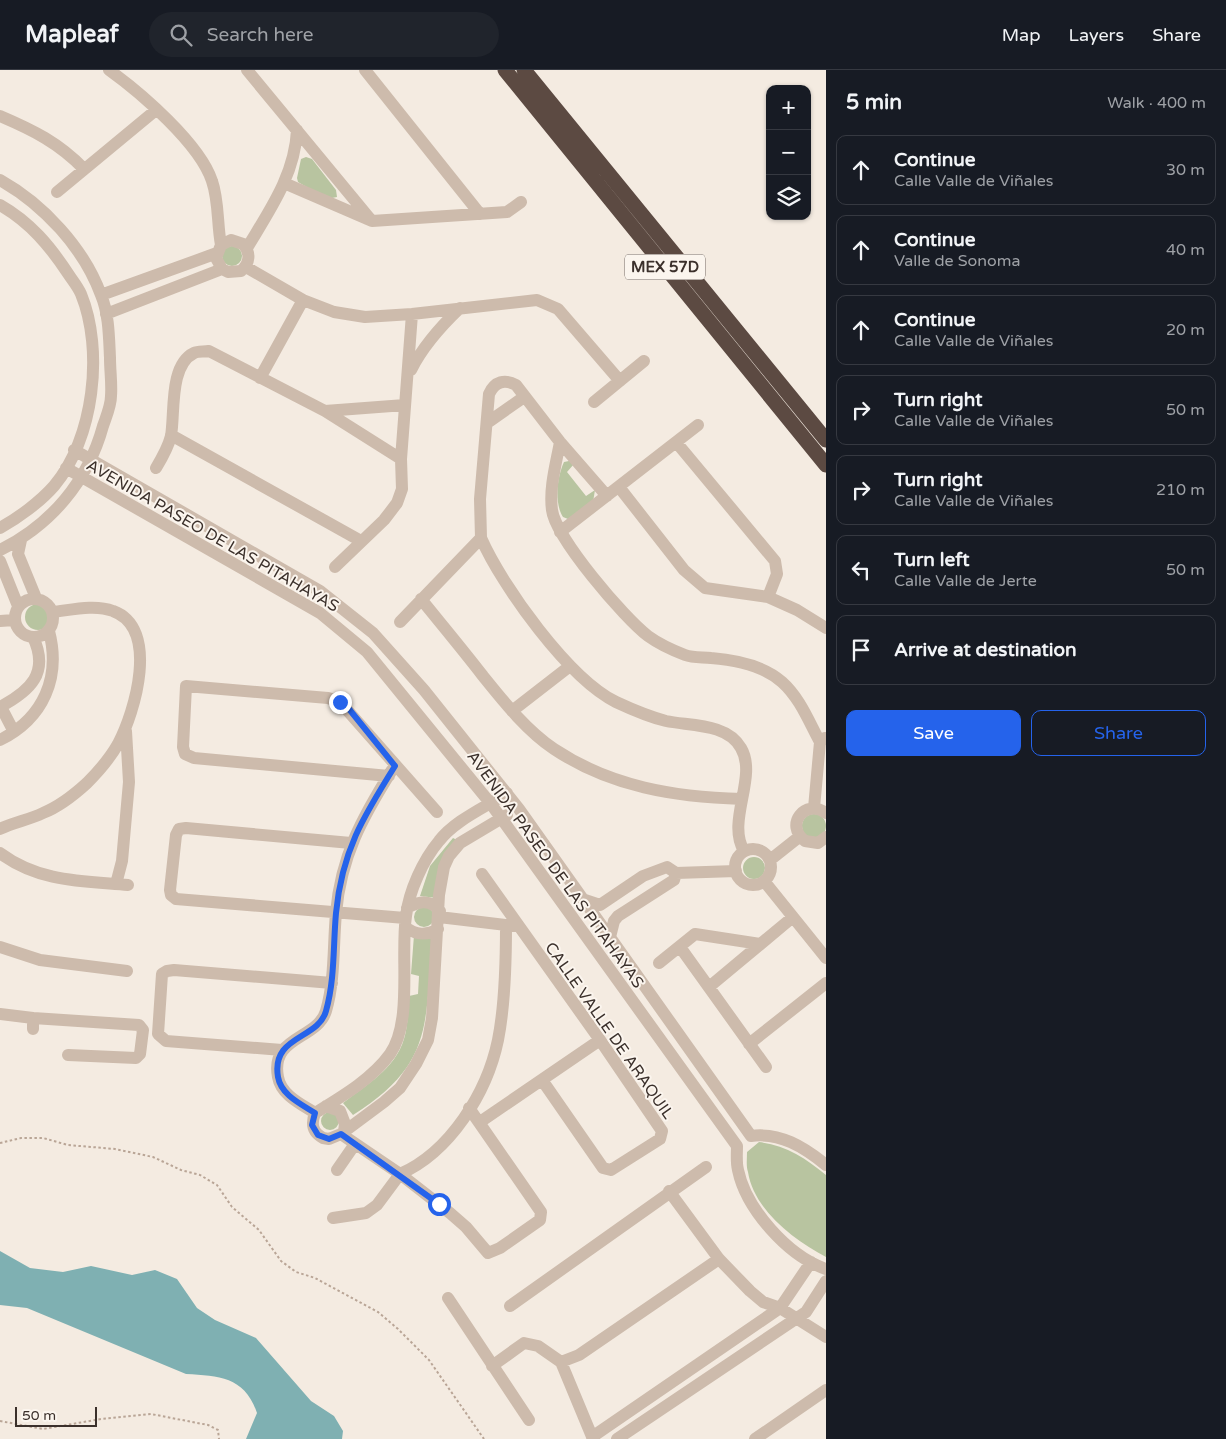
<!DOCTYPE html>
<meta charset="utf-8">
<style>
:root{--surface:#171b24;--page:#20242c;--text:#f1f3f6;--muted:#9ea1a6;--line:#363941;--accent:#2563eb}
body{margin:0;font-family:"Varela Round",sans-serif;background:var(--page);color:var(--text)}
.controls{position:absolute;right:15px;top:15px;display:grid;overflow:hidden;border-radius:10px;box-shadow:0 1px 4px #0004}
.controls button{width:45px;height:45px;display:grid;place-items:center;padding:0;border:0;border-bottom:1px solid var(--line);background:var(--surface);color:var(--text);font:25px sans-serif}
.scale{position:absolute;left:15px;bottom:12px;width:82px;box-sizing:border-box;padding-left:5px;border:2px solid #3b302b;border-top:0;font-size:14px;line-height:18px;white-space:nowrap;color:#3b302b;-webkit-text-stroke:4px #fbf5ee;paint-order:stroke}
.stop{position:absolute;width:15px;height:15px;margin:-11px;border:4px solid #2563eb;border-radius:50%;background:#fff}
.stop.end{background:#2563eb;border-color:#fff;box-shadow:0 1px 5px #0008}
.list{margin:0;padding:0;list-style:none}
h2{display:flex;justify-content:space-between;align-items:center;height:65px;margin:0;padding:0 20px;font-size:21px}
h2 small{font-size:16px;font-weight:400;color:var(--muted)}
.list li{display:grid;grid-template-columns:32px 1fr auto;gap:15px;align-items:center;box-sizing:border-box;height:70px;margin:0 10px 10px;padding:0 10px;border:1px solid var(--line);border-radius:10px}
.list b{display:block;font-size:19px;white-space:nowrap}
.list p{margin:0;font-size:16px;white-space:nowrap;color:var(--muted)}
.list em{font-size:16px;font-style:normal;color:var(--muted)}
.actions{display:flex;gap:10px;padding:15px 20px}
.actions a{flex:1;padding:11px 0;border:1px solid var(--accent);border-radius:10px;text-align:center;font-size:18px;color:var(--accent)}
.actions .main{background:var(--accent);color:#fff}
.icon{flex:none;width:28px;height:28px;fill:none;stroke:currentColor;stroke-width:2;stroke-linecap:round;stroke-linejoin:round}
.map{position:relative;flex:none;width:826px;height:1369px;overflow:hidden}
header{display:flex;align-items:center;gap:30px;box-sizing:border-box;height:70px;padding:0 25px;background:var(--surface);border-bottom:1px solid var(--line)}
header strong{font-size:24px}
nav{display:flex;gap:28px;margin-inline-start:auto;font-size:18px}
.search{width:350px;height:45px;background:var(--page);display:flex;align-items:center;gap:12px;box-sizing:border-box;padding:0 18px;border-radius:28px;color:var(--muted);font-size:19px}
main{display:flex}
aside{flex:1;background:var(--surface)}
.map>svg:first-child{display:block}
.green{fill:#b8c4a0}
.water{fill:#7fb0b2}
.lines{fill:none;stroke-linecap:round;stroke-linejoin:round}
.path{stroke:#b9a596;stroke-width:2;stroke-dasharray:2.5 2.5;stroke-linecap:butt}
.minor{stroke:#cdbbac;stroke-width:12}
.highway{stroke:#5c4a42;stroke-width:15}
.route{stroke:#2563eb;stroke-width:6}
.labels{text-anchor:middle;stroke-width:4;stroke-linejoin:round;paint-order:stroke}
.shield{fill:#fbf5ee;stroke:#756b66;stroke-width:1}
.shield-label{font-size:15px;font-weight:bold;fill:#3b302b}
.street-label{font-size:16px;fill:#3b302b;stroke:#fbf5ee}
</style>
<header>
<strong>Mapleaf</strong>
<div class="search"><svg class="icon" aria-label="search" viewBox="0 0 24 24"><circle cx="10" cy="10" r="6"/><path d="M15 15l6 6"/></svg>Search here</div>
<nav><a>Map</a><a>Layers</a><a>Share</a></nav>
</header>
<main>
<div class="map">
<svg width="826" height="1369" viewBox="0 0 826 1369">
<rect width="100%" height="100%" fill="#f4ebe1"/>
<path class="green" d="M306,87l6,2 24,31 1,7 -10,2 -29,-17 -1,-4 4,-19z
M222 186a10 10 0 1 1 20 0a10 10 0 1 1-20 0Z
M569,391l5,3 -7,8 19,24 9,-6 -2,12 -25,17 -5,-2c-9,-14 -6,-40 1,-55z
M25 547a13 13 0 1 1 26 0a13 13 0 1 1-26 0Z
M802 756a12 12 0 1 1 24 0a12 12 0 1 1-24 0Z
M453,768l4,2 -20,58 -17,-2 10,-30z
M743 798a11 11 0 1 1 22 0a11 11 0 1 1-22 0Z
M414 847a10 10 0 1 1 20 0a10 10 0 1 1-20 0Z
M414,865l18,3c-7,86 2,126 -79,177l-10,-12c23,-18 52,-34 61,-64 4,-13 4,-29 5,-43l9,-2 1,-18 -8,-2z
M321 1051a9 9 0 1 1 18 0a9 9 0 1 1-18 0Z
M759,1072c26,3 47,16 67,33v82c-32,-17 -72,-47 -78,-85 -2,-6 -1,-13 -1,-20z"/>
<path class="water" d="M0,1181l30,17 33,4 28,-6 41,9 23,-5 22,9 20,29 18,12 41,18 55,63 23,15 9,15 -1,8h-96l11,-26c-12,-36 -37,-37 -71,-39l-159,-66 -27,-3z"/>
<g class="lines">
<path class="path" d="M0,1073l21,-5h22l25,7 47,4 38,8 28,13 19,5 17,10 15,22 27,23 22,31 15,11 19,6 63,34 20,17 31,31 55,79
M0,1351l43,8 58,-10 50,-5 57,11 10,5 1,9"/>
<path class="minor" d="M109,0c32,23 91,74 103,111 7,20 5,43 9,64
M247,0l124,150
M365,0l115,144
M0,46c33,14 59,27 84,53
M0,110c43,24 84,68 101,115 8,19 8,43 9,63 0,13 2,26 1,38 0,10 -5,21 -8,30 -15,55 -52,99 -103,124
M284,113l88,38 135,-9 14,-10
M57,122l99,-82
M0,135c30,17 50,41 69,70 4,6 9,12 12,19 23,56 13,145 -27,192 -14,16 -36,32 -54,42
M247,178c22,-37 48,-73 50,-118
M246,197l57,33 31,12 31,5 47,-3 125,-14 21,9 62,72
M101,225l116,-42
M106,244l116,-45 6,3 13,-1c9,-8 10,-18 2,-27l-12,-4 -10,5 -5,13 6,11
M411,300c12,-24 29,-43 49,-62
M260,308l43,-78
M594,332l50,-41
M325,341l80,-6
M487,353l37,-26
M171,365l190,106
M560,372c-4,22 -11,46 -8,68 3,27 73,109 96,126 11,8 24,14 37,19 8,3 18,2 26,3 25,2 52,7 71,24 18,16 27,40 38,60
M676,372l99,119 2,13 -9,23
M74,380l246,141 53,42 51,57 95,119 232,327
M66,398l254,145 47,39 124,152 246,342c0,8 -1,16 1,24 8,39 50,86 88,99
M156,398c6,-10 12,-20 15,-32 4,-23 -2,-71 23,-83 4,-2 10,-1 15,-2l116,60 76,48
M619,417l65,83 21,18 63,9 29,13 29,18
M560,462l138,-107
M481,468c21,48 88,141 135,164 15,7 34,15 50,19 24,5 61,2 75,27 17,29 -15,73 3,103
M21,470l-3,14 18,44
M0,491l18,45
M335,497l49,-47 13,-17 5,-14 -1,-30 11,-145
M15 548a19 19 0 1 1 38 0a19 19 0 1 1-38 0Z
M421,529c21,26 42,51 62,77 21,26 43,54 71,73 57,38 121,48 188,50
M0,551l14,-1
M400,552l81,-84 -1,-39 9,-105c6,-13 16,-15 27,-9l44,57 47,54
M0,637c30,-16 50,-34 33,-70
M1,637l13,25
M512,641l58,-45
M0,670c44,-22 61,-63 49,-109
M389,706l-195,-18 -9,-4 -2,-7 3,-61 142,12 12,4 97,110
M814,738l6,-66 5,-4
M826,743c-21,-15 -42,12 -21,28l13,2 8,-6
M0,759c14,-7 29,-9 43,-16 15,-6 32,-19 44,-30 11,-11 23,-25 31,-39 17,-32 42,-116 -5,-133 -18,-7 -42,-1 -60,1
M351,773l-165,-15 -7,1 -3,6 -6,55 1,5 5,4 229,19
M735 797a18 18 0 1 1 36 0a18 18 0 1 1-36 0Z
M0,783c39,29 82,28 128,32
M770,790l29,-23
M482,804l118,166 62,91 -2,8 -49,31 -8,-2 -61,-88
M764,811l62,77
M116,814l6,-23 7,-79 -3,-51
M585,830l15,5 43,-29 24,-9 9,6 60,-2
M407,838c13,-7 23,-9 33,3
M439,847l75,9
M405,857c11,8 21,9 33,2
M610,867l4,-16 4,-5 56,-36 2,-7
M0,877l40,13 87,11
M680,877l86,120
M659,893l36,-29 65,10
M709,917l84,-70
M0,944l33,4v11
M33,948l106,7 4,5 -3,24 -4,4 -68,-3
M749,974l77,-61
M282,980l-116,-9 -8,-7 4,-60 5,-3 7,-1 158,13
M326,1036l14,5 5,13 -1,7
M315,1043c-4,11 -3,19 8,25l6,1 12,-5 43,-32 16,-14 16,-24 12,-24 4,-22 7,-123 5,-28 5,-11 11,-13 47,-28
M315,1043c26,-16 57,-34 75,-59 23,-33 10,-98 16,-138 3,-25 17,-56 33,-75 16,-21 47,-34 68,-48
M315,1043c-14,-9 -34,-18 -37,-36 -8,-41 39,-37 48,-66 9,-31 7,-65 10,-98 5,-57 26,-95 56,-143
M480,1052l120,-82
M341,1064l59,40 50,39 16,14 22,26 12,-5 40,-28 1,-8 -72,-104
M751,1066c29,-4 53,11 75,29
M337,1100l18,-26
M400,1104c50,-22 87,-81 98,-134 7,-35 8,-78 8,-114
M669,1121l50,68 31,32 13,11 17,6 46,29
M333,1148l33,-5 11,-8 23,-31
M448,1228l81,122
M510,1236l196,-139
M561,1292l18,-7 140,-96
M492,1296l32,-23 14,3 23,16 32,77
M592,1367l188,-129 31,-46
M617,1369l189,-127 20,-31
M755,1369l71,-49"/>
<path class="highway" d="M505,0l321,395
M524,0l302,370"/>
</g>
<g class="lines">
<path class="route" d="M340,632l9,7 46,57c-32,51 -53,85 -59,147 -3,33 -1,66 -10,98 -8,29 -55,24 -48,66 3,18 23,27 37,36l-3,12 6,10 11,4 12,-5 98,70"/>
</g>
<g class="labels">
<rect class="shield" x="625" y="184.5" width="80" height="25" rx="4"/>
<g class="shield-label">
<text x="665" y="202">MEX 57D</text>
</g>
<g class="street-label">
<text transform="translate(213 465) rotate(30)" y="6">AVENIDA PASEO DE LAS PITAHAYAS</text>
<text transform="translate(556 799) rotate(54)" y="6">AVENIDA PASEO DE LAS PITAHAYAS</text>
<text transform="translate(610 960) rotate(55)" y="6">CALLE VALLE DE ARAQUIL</text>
</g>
</g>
</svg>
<div class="controls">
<button>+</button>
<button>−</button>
<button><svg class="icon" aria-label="layers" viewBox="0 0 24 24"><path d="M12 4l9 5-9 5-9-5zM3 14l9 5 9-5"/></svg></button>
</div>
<div class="scale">50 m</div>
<div class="stop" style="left:439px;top:1134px"></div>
<div class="stop end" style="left:340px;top:632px"></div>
</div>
<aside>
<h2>5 min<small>Walk · 400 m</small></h2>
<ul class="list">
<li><svg class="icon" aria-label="ahead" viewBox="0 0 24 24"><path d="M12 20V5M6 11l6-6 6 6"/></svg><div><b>Continue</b><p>Calle Valle de Viñales</p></div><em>30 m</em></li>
<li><svg class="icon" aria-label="ahead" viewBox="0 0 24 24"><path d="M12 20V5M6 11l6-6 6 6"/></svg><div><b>Continue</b><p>Valle de Sonoma</p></div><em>40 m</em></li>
<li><svg class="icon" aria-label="ahead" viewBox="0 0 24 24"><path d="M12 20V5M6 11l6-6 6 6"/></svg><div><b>Continue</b><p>Calle Valle de Viñales</p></div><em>20 m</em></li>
<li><svg class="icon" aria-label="right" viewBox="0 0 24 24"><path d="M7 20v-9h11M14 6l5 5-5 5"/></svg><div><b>Turn right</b><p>Calle Valle de Viñales</p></div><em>50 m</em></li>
<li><svg class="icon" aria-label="right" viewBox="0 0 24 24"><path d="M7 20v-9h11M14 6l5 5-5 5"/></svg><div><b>Turn right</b><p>Calle Valle de Viñales</p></div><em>210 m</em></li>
<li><svg class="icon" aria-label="left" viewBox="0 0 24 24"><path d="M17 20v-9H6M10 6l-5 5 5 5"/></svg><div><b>Turn left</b><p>Calle Valle de Jerte</p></div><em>50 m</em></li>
<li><svg class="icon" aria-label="arrive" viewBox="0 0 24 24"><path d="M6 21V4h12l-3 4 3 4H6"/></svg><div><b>Arrive at destination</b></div></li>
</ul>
<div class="actions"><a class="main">Save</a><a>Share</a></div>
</aside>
</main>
